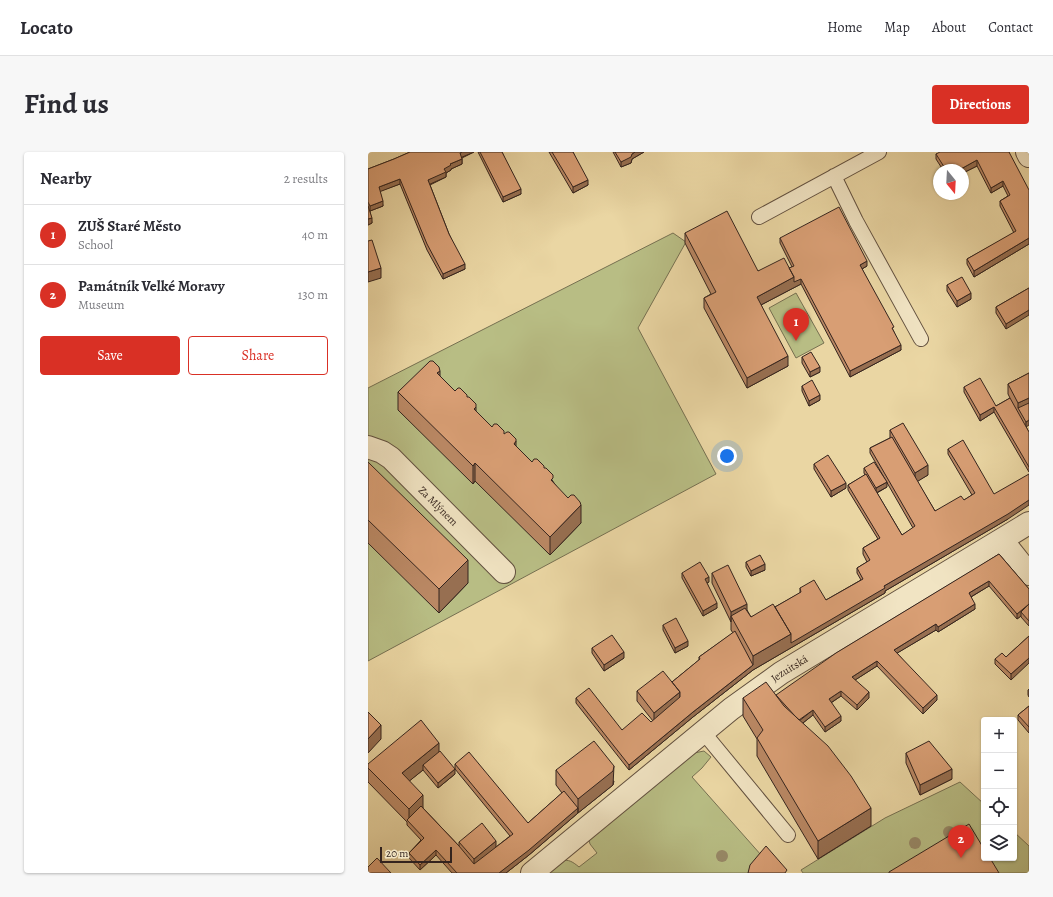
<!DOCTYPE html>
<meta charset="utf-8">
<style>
:root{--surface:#fff;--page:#f7f7f7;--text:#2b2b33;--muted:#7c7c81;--line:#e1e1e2;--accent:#d93025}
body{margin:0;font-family:Alegreya,serif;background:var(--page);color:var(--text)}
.controls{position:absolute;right:12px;bottom:12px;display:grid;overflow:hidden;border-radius:4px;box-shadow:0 1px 3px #0004}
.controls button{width:36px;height:36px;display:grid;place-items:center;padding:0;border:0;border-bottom:1px solid var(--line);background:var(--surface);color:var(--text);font:20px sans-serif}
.compass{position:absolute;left:565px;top:12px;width:36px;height:36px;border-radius:50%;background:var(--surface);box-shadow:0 1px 3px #0004;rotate:162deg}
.scale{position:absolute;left:12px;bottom:10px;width:72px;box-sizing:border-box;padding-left:4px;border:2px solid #34241e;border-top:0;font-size:11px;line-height:14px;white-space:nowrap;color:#34241e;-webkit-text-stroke:3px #f1e4c3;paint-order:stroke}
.you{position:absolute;left:359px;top:304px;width:14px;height:14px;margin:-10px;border:3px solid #fff;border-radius:50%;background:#1a73e8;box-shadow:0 0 0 6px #1a73e833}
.badge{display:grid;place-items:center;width:26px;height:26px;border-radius:50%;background:var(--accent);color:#fff;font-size:13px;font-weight:700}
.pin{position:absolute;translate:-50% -33px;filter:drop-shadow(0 1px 2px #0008)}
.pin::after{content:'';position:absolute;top:21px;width:14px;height:12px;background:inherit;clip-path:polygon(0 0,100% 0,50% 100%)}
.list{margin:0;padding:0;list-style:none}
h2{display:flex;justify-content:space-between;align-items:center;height:52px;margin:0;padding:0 16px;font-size:17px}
h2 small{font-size:13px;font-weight:400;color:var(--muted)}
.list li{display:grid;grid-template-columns:26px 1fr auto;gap:12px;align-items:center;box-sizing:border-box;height:60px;padding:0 16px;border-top:1px solid var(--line)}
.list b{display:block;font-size:15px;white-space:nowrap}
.list p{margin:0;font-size:13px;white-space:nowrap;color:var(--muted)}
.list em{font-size:13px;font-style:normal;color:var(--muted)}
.actions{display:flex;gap:8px;padding:12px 16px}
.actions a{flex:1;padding:9px 0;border:1px solid var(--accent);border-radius:4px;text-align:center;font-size:14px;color:var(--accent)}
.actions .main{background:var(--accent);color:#fff}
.icon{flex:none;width:22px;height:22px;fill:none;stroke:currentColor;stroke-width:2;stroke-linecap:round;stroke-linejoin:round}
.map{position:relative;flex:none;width:661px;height:721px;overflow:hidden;border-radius:4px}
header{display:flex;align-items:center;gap:24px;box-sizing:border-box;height:56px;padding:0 20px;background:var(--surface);border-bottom:1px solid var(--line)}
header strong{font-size:19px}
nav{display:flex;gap:22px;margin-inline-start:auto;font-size:14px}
.intro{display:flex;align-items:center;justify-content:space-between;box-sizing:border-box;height:96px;padding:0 24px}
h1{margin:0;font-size:28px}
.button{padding:10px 18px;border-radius:4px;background:var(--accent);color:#fff;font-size:14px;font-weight:700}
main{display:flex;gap:24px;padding:0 24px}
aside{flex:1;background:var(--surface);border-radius:4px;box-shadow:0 1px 3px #0004}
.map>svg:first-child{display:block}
.green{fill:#b8bd84;stroke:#767051}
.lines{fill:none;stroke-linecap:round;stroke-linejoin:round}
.lane-casing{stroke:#62503f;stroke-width:16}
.street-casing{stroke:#62503f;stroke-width:24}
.lane{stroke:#f1e4c3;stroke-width:14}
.street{stroke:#f1e4c3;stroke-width:22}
.tree{fill:#988968}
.wall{fill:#ba8864;stroke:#34241e}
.shaded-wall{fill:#976f51;stroke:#34241e}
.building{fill:#d89e74;stroke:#34241e}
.labels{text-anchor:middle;stroke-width:3.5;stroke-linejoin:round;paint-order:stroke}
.street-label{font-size:11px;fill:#34241e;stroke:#f1e4c3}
</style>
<header>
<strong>Locato</strong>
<nav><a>Home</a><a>Map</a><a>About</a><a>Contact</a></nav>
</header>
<div class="intro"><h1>Find us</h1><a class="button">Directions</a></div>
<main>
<aside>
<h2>Nearby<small>2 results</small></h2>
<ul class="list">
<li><span class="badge">1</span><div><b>ZUŠ Staré Město</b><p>School</p></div><em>40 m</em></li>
<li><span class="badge">2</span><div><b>Památník Velké Moravy</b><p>Museum</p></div><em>130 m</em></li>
</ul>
<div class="actions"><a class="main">Save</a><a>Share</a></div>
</aside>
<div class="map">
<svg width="661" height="721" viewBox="0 0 661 721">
<rect width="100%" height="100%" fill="#ead6a3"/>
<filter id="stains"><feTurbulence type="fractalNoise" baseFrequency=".005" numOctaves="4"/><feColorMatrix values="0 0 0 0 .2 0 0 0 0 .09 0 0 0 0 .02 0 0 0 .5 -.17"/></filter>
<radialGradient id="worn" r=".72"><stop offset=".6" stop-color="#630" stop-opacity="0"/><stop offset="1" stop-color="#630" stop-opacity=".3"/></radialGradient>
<path class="green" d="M305,81l13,9 -48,86 78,146 -348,187v-273z
M428,141l28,50 -28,15 -27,-50z
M336,599l7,6 -9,11 -10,9 85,96h-227l-1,-2c13,-10 16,-16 30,-4l18,-14 -7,-9 -1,-4 2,-3 103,-84z
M592,630l24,22v54h30v-26l15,14v27h-226l-2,-3 84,-52z"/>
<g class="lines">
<defs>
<path id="lane" d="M466,24l22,45 65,118
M391,65l120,-65
M336,581l84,102"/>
<g id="street">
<path d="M659,0l2,4"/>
<path id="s1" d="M0,295l14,5 9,6 113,114"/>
<path d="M634,388l27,34"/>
<path id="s2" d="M164,721l199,-164 50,-36 248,-150"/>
</g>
</defs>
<use href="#lane" class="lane-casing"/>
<use href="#street" class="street-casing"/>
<use href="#lane" class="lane"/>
<use href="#street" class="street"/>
</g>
<g class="tree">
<circle cx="581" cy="680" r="6"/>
<circle cx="547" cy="691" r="6"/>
<circle cx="354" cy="704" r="6"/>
</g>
<path class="wall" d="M42,0h64l-12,6v6l-11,5v1l-5,3v4l-16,8 19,49 16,35 -22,10 -16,-29 -27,-66 -20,7 3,15 -13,5 2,12 -4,2v-56l26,-10z
M110,0h24l19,42 -18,8z
M181,0h24l15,33 -15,8z
M245,0h31l-12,7 -1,4 -10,4z
M641,0l20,92 -55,33 -7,-13v-5l47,-26 -14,-27v-5l8,-5 -5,-10 -12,7 -14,-27 -14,7v-3h-20l-7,-11v-5z
M317,81l73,38 31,-3 3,-1 -12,-24v-5l87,28 -5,3 32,63 7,18 -51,27 -49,-93 -40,21 27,61 -41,22 -43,-80v-10l7,-4 -26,-51z
M579,133l24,14 -14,8 -10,-16z
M661,136l-23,41 -10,-16v-6z
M434,205l18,15 -10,5 -8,-14z
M661,221l-3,54 3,5v40l-35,-60 -14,9 -16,-29v-5l32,19 14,-8 -2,-4v-10z
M72,224l15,15 12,6 9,15 16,15 12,7 28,28 12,6 37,55 -31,32 -75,-74 -2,3 -75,-74v-18z
M434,234l18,14 -11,6 -7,-15z
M522,278l38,45 -11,6 18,30 29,-11 8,-5 -24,-41v-5l60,70 -123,72v2l-132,77 -60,47 -64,53 -53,-67v-5l46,32 29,-8 2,-1 -16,-20v-10l35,-9 27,-22v-3l34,-24 -2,-3v-8l-19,-39v-10l35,37 4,7 24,-10 25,-14v-5l26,12 35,-20 -4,-7v-5l10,-6 -4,-8v-6l15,-9 -30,-49v-5l17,-10 -1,-2v-5l23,19 -10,6 25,42 11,-7 -43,-75v-5l20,-10z
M0,310l100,121 -29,30 -71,-70z
M446,312l32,24 -15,9 -17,-28z
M631,402l30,35v37l-8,-9v-1l-4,3 -28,-33 -18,11 4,12 -37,23 -2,-2 -39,23 40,47 -14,14 -46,-48 -22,14 14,18 -12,12 -16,-14 -10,7 10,18 -16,11 -12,-17 -10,8 68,103 -53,33 -61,-103v-17l-14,-23v-18l33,-2z
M378,410l19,8 -14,6 -5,-9z
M314,421l27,9 -2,1 10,25 -14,8 -21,-38z
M295,473l25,21 -13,7 -12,-23z
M661,484l-18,44 -16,-16v-5l11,-2z
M224,496l32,10 -20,13 -12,-18z
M661,537v8l-1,-2v-5z
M661,554v27l-11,-13v-5z
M71,600l16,22 -17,14 -15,-18 -14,11 14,27 36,38v-4l37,5 14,-11 -55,-67v-5l73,59 34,-30 -6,-8v-15l58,11 -1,4 -35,28 -49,42 -23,18h-54l-16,-18 -16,15 -11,-12v-5l12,-13 -14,-15v-3l-39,-40v-18z
M538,601l46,26 -32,16 -14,-32z"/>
<path class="shaded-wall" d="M94,0h12l-14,6v-5z
M267,0h9l-12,7 -1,4 -10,4v-5z
M94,7v5l-11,5v1l-5,3v4l-18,8v-5l22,-16z
M609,8v6l-14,7v-3h-4z
M589,15v3h-6z
M32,27v5l-21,8v-5z
M220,28v5l-15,8v-6z
M635,29v5l-12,7v-5z
M153,37v5l-18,8v-5z
M15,49v5l-13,5v-5z
M4,66v5l-4,2v-6z
M661,86v6l-55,33v-6z
M499,109v5l-7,4v-5z
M97,112v5l-22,10v-5z
M13,116v10l-13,4v-10z
M426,125l7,2v5l-44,23v-10z
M603,141v6l-14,8v-6z
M661,158v5l-23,14v-5z
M533,193v5l-51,27v-6z
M420,204v10l-41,22v-10z
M452,215v5l-10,5v-5z
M72,219v18l-3,-16z
M452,243v5l-11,6v-5z
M661,246v10h-11v-5z
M108,255v18l-2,-16z
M626,255v5l-14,9v-6z
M661,268v5l-3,2v-5z
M148,289v18l-2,-15z
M107,311v18l-2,3v-18z
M560,313v10l-13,8v-10z
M519,330v5l-11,6v-5z
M478,331v5l-15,9v-6z
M661,348v5l-21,14 -123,72v2l-132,77 -60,47 -64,53v-5l64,-53 60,-47v-9l38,-22 93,-48z
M213,353v18l-31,32v-18z
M100,408v23l-29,30v-24z
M397,412v6l-14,6v-5z
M341,425v5l-4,2v-5z
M621,429v5l-20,12v-5z
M349,451v5l-14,8v-5z
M379,452v10l-16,2v6v-10z
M607,452v5l-37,23v-5z
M661,452l-8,8v4l-4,3v-5z
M568,472v6l-42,25v-5z
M320,489v5l-13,7v-5z
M256,500v6l-20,13v-6z
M661,506v5l-18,17v-6z
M509,509v5l-25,16v-5z
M473,539v5l-12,8v-5z
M312,540v10l-26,21v-10z
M501,540v6l-12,12v-5z
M569,543v5l-14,14v-6z
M445,558v5l-14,11v-5z
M473,564v5l-16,11v-5z
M13,573v14l-13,14v-14z
M71,591v14l-16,8v5l-21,17v-14z
M246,614l-1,19 -35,28v-14z
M87,617v5l-17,14v-5z
M584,617v10l-32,16v-10z
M55,643v15l-14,12v-13z
M210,656v5l-49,42 -23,18h-7z
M503,656v18l-53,33v-18z
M128,689v10l-22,18v-10z
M68,698v5l-16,15v-5z"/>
<path class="building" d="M42,0h52l-2,1 2,6 -12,5 1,1 -7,4 2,3 -18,8 21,54 16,30 -22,10 -16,-30 -27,-65 -21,8 4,14 -13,5 -2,-4v-33l26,-10z
M112,0h22l19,37 -18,8z
M184,0h21l15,28 -15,7z
M247,0h20l-3,2 -1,3 -10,5z
M572,0h69l20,38v48l-55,33 -7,-12 49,-28 -16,-30 10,-6 -7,-14 -12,7 -14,-28 -18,10 -2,-3 -6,3h-5l-10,-16z
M0,54l4,12 -4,1z
M471,55l28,54 -7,4 34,62 -2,1 9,17 -51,26 -49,-92 -7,3v-5l-5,-9 5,-2 -14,-28z
M359,59l31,60 26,-13 10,19 -37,20 31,59 -41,22 -43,-80 12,-6 -31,-59z
M4,88l9,28 -13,4v-31z
M594,125l9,16 -14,8 -10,-16z
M661,136v22l-23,14 -10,-17z
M443,200l9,15 -10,5 -8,-15z
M62,209h3l6,6 1,4 -3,2 18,18 3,-3h2l7,7v2h2l7,7v3l-2,2 18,18 2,-3h3l7,7v3l3,-2h2l7,7v2l-2,3 18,18 2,-3h3l7,7v2h2l7,7v3l-2,2 17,18 3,-3h3l6,7 1,3 -31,32 -75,-74 -2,3 -75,-74z
M661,221v25l-11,5 -10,-19z
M612,226l16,28 14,-8 19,34v35l-35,-60 -14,8 -16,-28z
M444,228l8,15 -11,6 -7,-15z
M661,251v17l-3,2 -8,-14z
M535,271l25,42 -13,8 -25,-43z
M524,285l43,74 26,-15 3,4 11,-7 -27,-44 15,-9 31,54 35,-20v26l-21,14 -124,72 1,2 -94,55v-9l-16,-27 26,-15 -1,-4 14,-8 12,20 37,-21 -6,-11 13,-8 -7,-12 17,-10 -32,-53 18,-11 36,61 13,-9 -45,-78z
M460,303l18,28 -15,8 -17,-27z
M0,310l100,98 -29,29 -71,-69z
M506,310l13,20 -11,6 -12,-20z
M631,402l30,35v15l-12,10 -28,-33 -20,12 6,11 -37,23 -2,-3 -42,26 43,45 -14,13 -46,-47 -25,16 17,15 -12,13 -16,-14 -12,8 12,17 -16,11 -12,-17 -14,10 -4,-4 -19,-21 60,-42z
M392,403l5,9 -14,7 -5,-9z
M332,410l9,15 -4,2 12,24 -14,8 -21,-38z
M360,413l19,39 -16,8 -19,-39z
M405,452l18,30 -38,22 -22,-40 14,-8 6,9z
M661,452v17l-8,-9z
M308,466l12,23 -13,7 -12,-23z
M367,479l18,34 -60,47 -64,53 -53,-67 13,-10 33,42 20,-17 9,9 29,-25v-5l-8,-10 28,-23 -1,-2z
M244,483l12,17 -20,13 -12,-17z
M661,484v22l-18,16 -16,-15 7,-6 4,4z
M295,519l17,21 -26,21 -17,-22z
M398,530l18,24 44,40 23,30 20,32 -53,33 -61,-103 6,-8 -20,-32z
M661,554v21l-11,-12z
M0,560l13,13 -13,14z
M53,568l18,23 -37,30 21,22 -14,14 -41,-41v-4z
M226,589l20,25 -1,5 -35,28 -22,-29z
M561,589l23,28 -32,16 -14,-32z
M72,599l15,18 -17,14 -15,-18z
M101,600l59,71 36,-32 14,17 -49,42 -30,23h-42l-21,-23 -16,15 -11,-12 15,-15 -17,-18 14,-14 38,40 15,18 39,-30 -58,-70z
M114,671l14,18 -22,18 -15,-17z
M601,672l15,25v9h6l9,15h-110v-1z
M398,694l21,24 -2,3h-37l2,-8z
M9,706l14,15h-21l-2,-2v-4z"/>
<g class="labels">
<g class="street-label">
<text dy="4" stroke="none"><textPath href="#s1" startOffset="93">Za Mlýnem</textPath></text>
<text dy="4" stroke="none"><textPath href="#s2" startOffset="329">Jezuitská</textPath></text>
</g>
</g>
<rect width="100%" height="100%" filter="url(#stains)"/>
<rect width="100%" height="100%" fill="url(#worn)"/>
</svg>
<div class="controls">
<button>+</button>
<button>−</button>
<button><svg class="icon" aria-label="locate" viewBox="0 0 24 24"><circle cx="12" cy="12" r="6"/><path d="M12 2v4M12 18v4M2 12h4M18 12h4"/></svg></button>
<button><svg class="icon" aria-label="layers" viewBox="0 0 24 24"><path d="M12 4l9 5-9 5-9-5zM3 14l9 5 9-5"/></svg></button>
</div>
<svg class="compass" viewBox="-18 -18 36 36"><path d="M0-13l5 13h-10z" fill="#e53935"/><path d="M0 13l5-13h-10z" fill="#7c7c81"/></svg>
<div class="scale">20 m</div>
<div class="you"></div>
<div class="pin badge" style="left:428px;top:189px">1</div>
<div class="pin badge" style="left:593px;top:706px">2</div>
</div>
</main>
